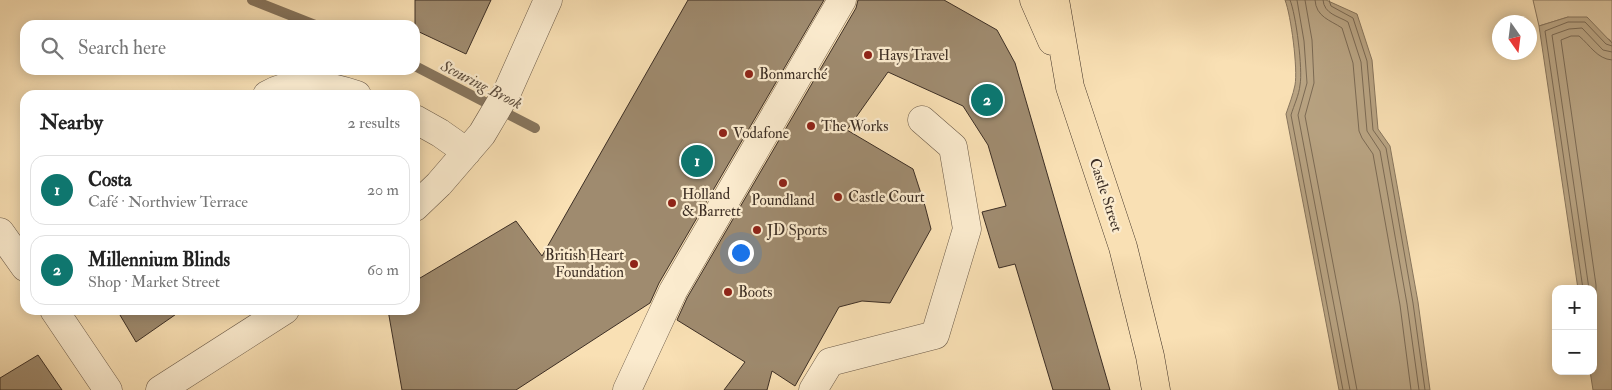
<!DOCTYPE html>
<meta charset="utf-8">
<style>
:root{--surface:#fff;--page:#f6f6f6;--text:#222;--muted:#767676;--line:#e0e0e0;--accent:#0f766e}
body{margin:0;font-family:"IM FELL Double Pica",serif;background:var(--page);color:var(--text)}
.controls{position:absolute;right:15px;bottom:15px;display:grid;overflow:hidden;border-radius:10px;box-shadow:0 2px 12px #0003}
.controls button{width:45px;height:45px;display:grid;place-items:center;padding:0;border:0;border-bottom:1px solid var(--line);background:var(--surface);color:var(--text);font:25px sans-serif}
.compass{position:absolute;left:1492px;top:15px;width:45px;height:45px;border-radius:50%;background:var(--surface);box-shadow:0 2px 12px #0003;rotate:166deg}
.you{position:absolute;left:740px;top:252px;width:18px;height:18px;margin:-12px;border:4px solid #fff;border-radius:50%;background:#1a73e8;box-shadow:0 0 0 8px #1a73e833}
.badge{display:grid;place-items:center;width:32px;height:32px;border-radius:50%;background:var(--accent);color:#fff;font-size:16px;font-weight:700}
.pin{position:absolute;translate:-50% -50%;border:2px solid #fff;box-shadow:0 1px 5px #0006}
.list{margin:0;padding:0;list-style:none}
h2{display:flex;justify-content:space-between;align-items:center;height:65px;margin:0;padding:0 20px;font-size:21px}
h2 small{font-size:16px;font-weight:400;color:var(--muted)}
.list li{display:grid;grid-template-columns:32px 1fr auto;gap:15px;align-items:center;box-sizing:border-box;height:70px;margin:0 10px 10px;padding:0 10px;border:1px solid var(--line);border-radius:15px}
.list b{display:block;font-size:19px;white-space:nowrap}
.list p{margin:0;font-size:16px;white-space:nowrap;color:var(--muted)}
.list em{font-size:16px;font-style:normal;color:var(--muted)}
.icon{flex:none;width:28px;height:28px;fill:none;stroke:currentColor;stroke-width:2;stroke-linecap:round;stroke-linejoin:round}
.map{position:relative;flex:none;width:1612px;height:390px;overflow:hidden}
.search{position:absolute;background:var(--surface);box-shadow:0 2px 12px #0003;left:20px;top:20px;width:400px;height:55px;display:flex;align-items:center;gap:12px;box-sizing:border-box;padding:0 18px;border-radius:15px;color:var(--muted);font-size:19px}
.panel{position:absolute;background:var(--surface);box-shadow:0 2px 12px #0003;left:20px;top:90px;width:400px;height:225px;border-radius:15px}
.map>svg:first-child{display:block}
.green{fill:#d9c29c;stroke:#8b7860}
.water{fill:#b9a483;stroke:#87755d}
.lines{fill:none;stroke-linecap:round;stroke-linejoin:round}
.shore{stroke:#7b6a54;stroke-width:1}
.stream{stroke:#87755d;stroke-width:10}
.building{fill:#9f8b6f;stroke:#3d2f25}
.minor-casing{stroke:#6c5b49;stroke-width:29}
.major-casing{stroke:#3d2f25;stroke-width:29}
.minor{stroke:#fbebce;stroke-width:28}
.major{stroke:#f9e0b4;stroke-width:28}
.poi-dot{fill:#8f2418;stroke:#fbebce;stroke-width:2}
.labels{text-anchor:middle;stroke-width:4.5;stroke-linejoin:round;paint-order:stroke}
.poi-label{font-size:15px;fill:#3d2f25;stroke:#fbebce;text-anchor:start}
.street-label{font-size:15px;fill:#3d2f25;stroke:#fbebce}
.water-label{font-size:16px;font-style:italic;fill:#5c4c3c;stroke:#fbebce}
</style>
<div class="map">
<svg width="1612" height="390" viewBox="0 0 1612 390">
<rect width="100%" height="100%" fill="#f9e0b4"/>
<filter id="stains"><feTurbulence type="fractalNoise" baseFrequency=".004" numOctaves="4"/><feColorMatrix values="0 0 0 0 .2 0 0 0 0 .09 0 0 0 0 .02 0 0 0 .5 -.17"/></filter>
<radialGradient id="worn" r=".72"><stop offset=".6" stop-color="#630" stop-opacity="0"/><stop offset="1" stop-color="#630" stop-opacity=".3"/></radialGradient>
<path class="green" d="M1533,0h79v43l-2,-3 -42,-23 -29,9z"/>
<path class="water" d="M1285,0h41l31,14 15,46 6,69 12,17 28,156 12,88h-91l-53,-276c3,-9 7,-19 9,-29 3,-16 -4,-70 -10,-85z
M1568,17h19l25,26v347h-19l-3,-19h3v-82h-15l-39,-263z"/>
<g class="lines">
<path class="shore" d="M1290,0c6,14 13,70 10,85 -1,10 -6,20 -9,30l52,275
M1297,0l7,41 3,42 -9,32 52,275
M1305,0l7,40 2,43 -9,33 52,274
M1315,0c1,17 15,20 27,28l11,35 6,68 3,7 11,16 27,151 11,85
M1323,0c1,14 15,16 25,22l13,40 6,69 13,20 27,153 12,86
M1329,0l2,6 22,12 14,43 6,69 13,18 27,155 12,87
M1583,289l-38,-258 23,-9h17l21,22 6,2
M1589,289l-37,-254 17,-6 13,-1 21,22 9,2
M1593,298l3,-6v-7l-35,-245 10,-4h8c11,9 18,23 33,24"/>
<path class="stream" d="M252,0l63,25
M415,66l120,62"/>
</g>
<path class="building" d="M415,0h76l-25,54 -51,-24z
M688,0h136l-165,283 -9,20 -134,87h-114l-14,-80h27v-29l101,-60 26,35z
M858,0h86l53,30 18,33 95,327h-57l-38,-126 -16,4 -17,-56 24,-6 -18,-61 -25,-39 -75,-34 -41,58 66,39 12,37 6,23 -41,74 -28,-2 -23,6 -44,79 -23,-15 -5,19h-43l21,-28 -68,-42 10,-22 169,-290z
M117,310h65l-46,32z
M38,355l24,35h-62v-12z"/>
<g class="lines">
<defs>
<path id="minor" d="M267,95c28,-17 61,-10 90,0
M415,119l25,14 27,19
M415,207l24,-23 43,-50 26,-44 40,-90
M0,232l25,35
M54,310l54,80
M160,390l125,-80
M627,390l46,-99 169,-291
M813,390l17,-28 105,-27 32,-106 -14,-82 -31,-27"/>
<path id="major" d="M1034,0l18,41
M1055,0l15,87 53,160 27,109 6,34"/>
</defs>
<use href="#minor" class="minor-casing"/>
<use href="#major" class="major-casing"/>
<use href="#minor" class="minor"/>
<use href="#major" class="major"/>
</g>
<g class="poi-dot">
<circle cx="868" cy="55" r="5"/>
<circle cx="749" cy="74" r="5"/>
<circle cx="811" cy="126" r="5"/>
<circle cx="723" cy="133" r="5"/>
<circle cx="783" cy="183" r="5"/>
<circle cx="838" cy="197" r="5"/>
<circle cx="672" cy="203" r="5"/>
<circle cx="757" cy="230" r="5"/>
<circle cx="634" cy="264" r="5"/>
<circle cx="728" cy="292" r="5"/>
</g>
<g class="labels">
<g class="poi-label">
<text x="878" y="60">Hays Travel</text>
<text x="759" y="79">Bonmarché</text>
<text x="821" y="131">The Works</text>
<text x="733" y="138">Vodafone</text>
<text x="682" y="199">Holland<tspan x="682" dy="17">&amp; Barrett</tspan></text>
<text x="848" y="202">Castle Court</text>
<text x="783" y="205" text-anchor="middle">Poundland</text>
<text x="767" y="235">JD Sports</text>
<text x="624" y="260" text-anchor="end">British Heart<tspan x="624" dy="17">Foundation</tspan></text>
<text x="738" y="297">Boots</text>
</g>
<g class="street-label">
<text transform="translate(1106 195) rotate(72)" y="5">Castle Street</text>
</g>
<g class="water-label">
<text transform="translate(482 84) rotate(27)" y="6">Scouring Brook</text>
</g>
</g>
<rect width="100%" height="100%" filter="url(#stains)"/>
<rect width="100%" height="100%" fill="url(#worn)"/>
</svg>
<div class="controls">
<button>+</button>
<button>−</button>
</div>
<svg class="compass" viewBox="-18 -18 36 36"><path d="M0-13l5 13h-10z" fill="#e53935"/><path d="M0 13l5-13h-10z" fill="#767676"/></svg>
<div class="you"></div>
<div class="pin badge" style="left:697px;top:161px">1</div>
<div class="pin badge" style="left:987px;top:100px">2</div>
<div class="search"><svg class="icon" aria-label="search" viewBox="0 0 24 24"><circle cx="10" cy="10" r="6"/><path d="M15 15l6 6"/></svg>Search here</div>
<section class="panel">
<h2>Nearby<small>2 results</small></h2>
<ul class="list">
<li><span class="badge">1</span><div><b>Costa</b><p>Café · Northview Terrace</p></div><em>20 m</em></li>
<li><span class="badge">2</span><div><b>Millennium Blinds</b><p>Shop · Market Street</p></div><em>60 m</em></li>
</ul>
</section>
</div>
